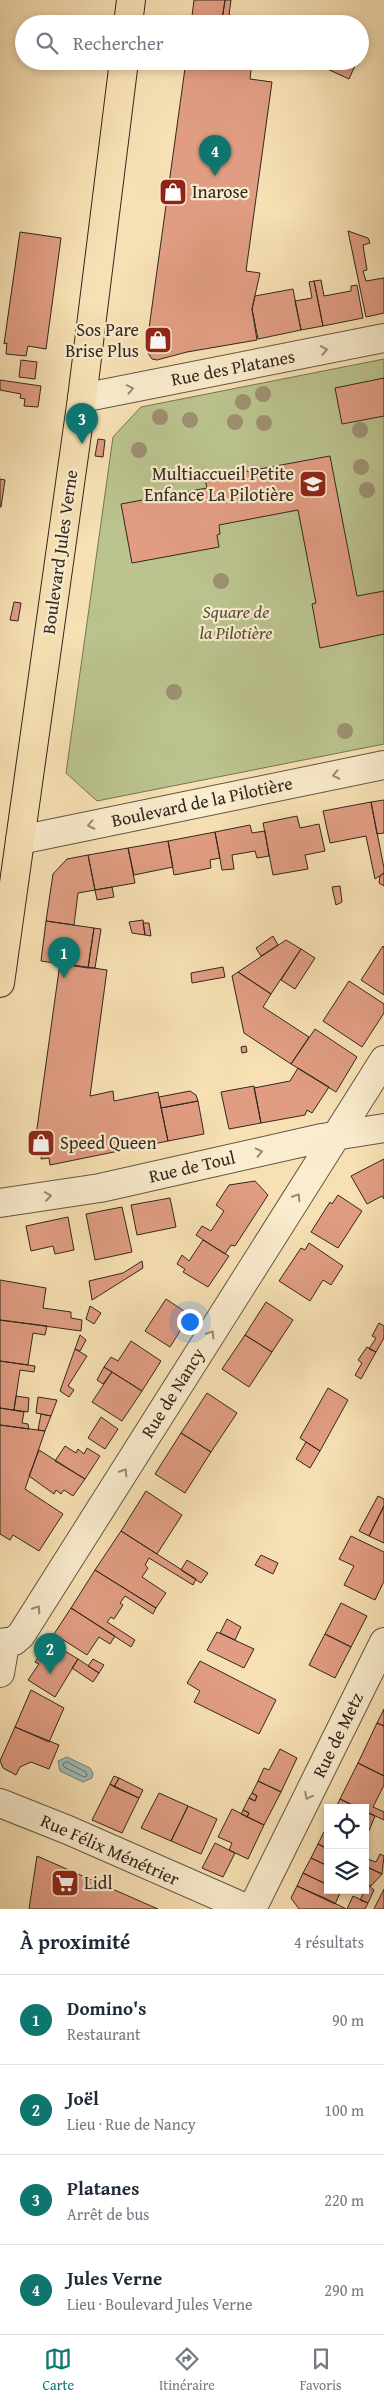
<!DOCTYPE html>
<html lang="fr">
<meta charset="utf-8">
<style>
:root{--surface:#fff;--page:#f6f6f7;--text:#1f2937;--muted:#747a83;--line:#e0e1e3;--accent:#0f766e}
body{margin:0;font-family:"Gentium Book Plus",serif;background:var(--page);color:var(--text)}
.controls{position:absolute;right:15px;bottom:15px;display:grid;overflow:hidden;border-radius:0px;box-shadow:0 2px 8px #0003}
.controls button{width:45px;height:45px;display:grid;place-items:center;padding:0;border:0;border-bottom:1px solid var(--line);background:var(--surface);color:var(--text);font:25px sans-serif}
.you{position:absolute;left:189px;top:1321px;width:18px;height:18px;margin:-12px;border:4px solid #fff;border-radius:50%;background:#1a73e8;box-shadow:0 0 0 8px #1a73e833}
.badge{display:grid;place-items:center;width:32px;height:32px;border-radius:50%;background:var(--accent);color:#fff;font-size:16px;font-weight:700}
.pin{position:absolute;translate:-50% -41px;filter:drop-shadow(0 1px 2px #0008)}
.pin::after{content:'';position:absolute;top:26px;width:18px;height:15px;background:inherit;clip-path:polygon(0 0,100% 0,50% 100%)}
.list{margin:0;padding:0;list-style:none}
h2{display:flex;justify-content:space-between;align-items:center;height:65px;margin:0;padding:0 20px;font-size:21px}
h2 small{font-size:16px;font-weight:400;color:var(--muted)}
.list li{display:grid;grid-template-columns:32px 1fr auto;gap:15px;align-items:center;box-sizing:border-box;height:90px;padding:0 20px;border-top:1px solid var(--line)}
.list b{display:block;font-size:19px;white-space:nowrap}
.list p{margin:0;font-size:16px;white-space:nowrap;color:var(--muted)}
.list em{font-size:16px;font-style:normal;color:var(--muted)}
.icon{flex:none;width:28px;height:28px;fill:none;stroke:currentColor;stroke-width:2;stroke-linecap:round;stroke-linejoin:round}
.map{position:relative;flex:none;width:384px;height:1909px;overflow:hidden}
.search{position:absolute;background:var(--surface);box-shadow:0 2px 8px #0003;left:15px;right:15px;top:15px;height:55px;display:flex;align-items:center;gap:12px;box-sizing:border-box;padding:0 18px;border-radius:28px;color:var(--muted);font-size:19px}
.sheet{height:425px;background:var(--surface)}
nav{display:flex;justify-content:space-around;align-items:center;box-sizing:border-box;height:70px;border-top:1px solid var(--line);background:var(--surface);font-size:14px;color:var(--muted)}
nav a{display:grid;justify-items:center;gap:2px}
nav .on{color:var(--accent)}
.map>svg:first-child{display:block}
.green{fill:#bbc38e;stroke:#767556}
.water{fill:#9fbcb5;stroke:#738079}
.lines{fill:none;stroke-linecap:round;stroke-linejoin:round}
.shore{stroke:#68726a;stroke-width:1}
.building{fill:#e19d83;stroke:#31271f}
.street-casing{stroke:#625644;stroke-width:30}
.primary-casing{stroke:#31271f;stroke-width:30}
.street{stroke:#faecce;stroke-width:28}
.primary{stroke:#f7e1b4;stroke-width:28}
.tree{fill:#9d9071}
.oneway{stroke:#968a76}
.labels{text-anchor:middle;stroke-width:4.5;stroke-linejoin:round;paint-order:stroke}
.poi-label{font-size:18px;fill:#31271f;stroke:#faecce;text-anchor:start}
.street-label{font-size:18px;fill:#31271f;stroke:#faecce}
.park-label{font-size:18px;font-style:italic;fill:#544e3b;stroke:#faecce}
</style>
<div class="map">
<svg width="384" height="1909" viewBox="0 0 384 1909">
<rect width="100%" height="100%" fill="#f7e1b4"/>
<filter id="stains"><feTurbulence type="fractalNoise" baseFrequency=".004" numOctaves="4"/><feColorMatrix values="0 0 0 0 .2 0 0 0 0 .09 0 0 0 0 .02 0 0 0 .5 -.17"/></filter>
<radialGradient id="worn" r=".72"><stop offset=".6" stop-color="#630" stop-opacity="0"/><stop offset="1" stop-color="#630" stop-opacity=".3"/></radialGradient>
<path class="green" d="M384,359v385l-287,57 -31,-28 47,-336 28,-30z"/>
<path class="water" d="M67,1757l23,11 3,5 -1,5 -9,4 -23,-11 -2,-10z"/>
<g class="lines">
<path class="shore" d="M67,1762l19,10 1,4 -3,1 -20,-10 -1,-3z"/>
</g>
<path class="building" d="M194,0h31l-3,20 25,4h-56z
M225,0h6l-2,15 24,4v5l-31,-4z
M253,19l36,5h-36z
M186,61h66l-2,18 22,3 -26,189 14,2 -8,36 5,31 -70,12 -30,8 -5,-1 -6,-9z
M276,61h52l-3,7z
M328,61h29l-8,18 -24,-11z
M348,231l20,7 2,5 -7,2 4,25 -4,1 3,10 18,-3v35l-18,4z
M20,232l41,6 -15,111 -18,-3 -2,10 -20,-2 1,-11 -3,1z
M321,280l3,16 27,-5v-5l6,-1 6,33 -40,8 -9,-45z
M314,281l9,45 -22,4 -6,-29 17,-3 -3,-16z
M293,289l8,41 -43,9 -6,-30 3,-13z
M21,360l16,2 -2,17 -16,-2z
M384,378v38l-42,8 -7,-36z
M0,380l41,6 -3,21 -14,-1 1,-7 -5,-1 1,-4 -21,-4z
M98,439l7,1 -2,17 -8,-1z
M330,456l27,140 27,-5v43l-64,14 -8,-44 4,-1 -18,-93 -79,15 1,9 -3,1 2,12 -87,16 -11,-59 86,-16 -2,-9z
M0,479l5,1 -4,27h-1z
M14,602l7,1 -3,18 -8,-1z
M384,800v33l-7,1 -6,-32z
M371,802l13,66v5l-9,6 -9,-43 -36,7 -7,-32z
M297,816l3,12 19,-4 6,27 -20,4 3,14 -35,6 -10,-52z
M250,825l2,8 13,-2 4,25 -12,2 -2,-7 -23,4 2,14 -12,1 -7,-38z
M215,832l5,26 -10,2 1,8 -37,7 -6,-34z
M168,841l5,26 -39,8 -6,-27z
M128,848l7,35 -40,7 -7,-35z
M88,855l7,35 -17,3 -4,32 -28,-4 7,-47 14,-15z
M384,873v13l-5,-3 1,-7z
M340,886l2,16 -6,3 -4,-18z
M112,887l2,10 -17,3 -2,-10z
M143,920l2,15 -13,-2 -3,-11z
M46,921l48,7 -6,40 -47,-7z
M143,923h6l2,13 -6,-1z
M94,928l7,1 -6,39h-7z
M273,936l5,9 -17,11 -5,-8z
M286,940l15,9 -30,45 -33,-22z
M383,946l1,1v48l-23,-15z
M301,949l14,9 -20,31 -14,-9z
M60,963l47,7 -17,126 23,-5 1,10 44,-9 10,49 -118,24 -1,-7 -8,1 1,-8 -8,-1z
M223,967l2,10 -33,6 -1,-10z
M238,972l33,22 -8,13 46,30 -18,27 -47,-31 -12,-57z
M349,981l35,23v9l-22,34 -39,-26z
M315,1029l42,28 -21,35 -45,-28z
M246,1046l1,6 -5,1 -1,-6z
M298,1068l31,19 -17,26 -5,-3 -2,5 -44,8 -7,-35 36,-7z
M254,1086l7,37 -32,6 -8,-37z
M190,1091l6,4 2,6 -37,7 -2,-11z
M198,1101l6,33 -36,7 -7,-33z
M384,1159v40l-2,-3 -15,8 -16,-28z
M255,1181l13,14 -33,51 -4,-1 -6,9 -29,-19 6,-9 9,5 13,-20 -8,-6 13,-20z
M338,1195l24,16 -24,37 -27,-16 19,-30 2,2z
M170,1198l6,29 -39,8 -6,-30z
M122,1207l10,45 -37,8 -9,-46z
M68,1217l6,33 -19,4 -2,-8 -22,5 -5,-25z
M203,1240l26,16 -21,31 -25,-15 2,-3 -8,-5 5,-9 7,6z
M309,1243l34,23 -12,19 -8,-5 -13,21 -31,-20 22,-33 4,2z
M142,1261l1,7 -51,32 -3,-19 34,-8z
M0,1280l46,8 -3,20 28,4v6l11,2 -1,11 -81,-11z
M166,1299l24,16 -20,32 -25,-16z
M266,1302l27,18 -21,32 -27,-17z
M90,1306l11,7 -7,11 -8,-5z
M0,1320l47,6 -2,9 -12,-2 -5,32 -28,-4z
M379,1323l5,3v12l-8,14 -7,-3 7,-11 -4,-2z
M80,1335l6,5 -6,11 -5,-2z
M245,1335l27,17 -23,35 -27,-18z
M131,1341l30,20 -19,30 -38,-24 7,-10 7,4z
M367,1347l9,5 -15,27 -6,-4 7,-12 -4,-3z
M75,1349l12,7 -19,30 6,4 -5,7 -9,-6z
M0,1361l35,5 -1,6 -14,-2 -6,40 -14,-2z
M104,1367l8,5 -9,12 -6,-4z
M112,1372l30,19 -20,30 -30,-19z
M328,1388l20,12 -28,51 -20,-13z
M207,1393l30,20 -26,39 -30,-19z
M16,1396l13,2 -1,14 -14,-2z
M38,1397l19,3 -6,16 -15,-3z
M0,1408l24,4 -2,11 6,1 1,5 -29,-4z
M41,1414l10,2 -6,15 -7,-1z
M101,1417l17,12 -13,20 -17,-11z
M0,1425l45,6 -20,58 38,25 -24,37 -26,-16 -3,5 -10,-6z
M181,1433l30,19 -26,41 -30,-19z
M306,1442l14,9 -10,17 -14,-9z
M65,1446l11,7 2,-4 6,5 3,-6 13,8 -15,23 -30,-18z
M39,1450l46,29 -12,17 -9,-6 -3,4 -5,-4 -2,4 -25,-18z
M146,1491l36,24 -25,39 -36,-23z
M378,1496l6,3v7l-15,30 -10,-5z
M384,1506v37l-15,-7z
M121,1531l75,48 -3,6 -44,-27 -4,7 3,3 -6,9 24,16 -10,15 -61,-38z
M351,1536l33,16v29l-9,19 -31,-15 10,-19 -15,-7z
M261,1555l17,8 -5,11 -18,-9z
M187,1560l21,13 -7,10 -20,-13z
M95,1570l61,38 -3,6 -28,-18 -5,7 3,2 -9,14 -3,-2 -4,5 28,18 -4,7 -60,-39z
M341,1603l26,13 -16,31 -26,-13z
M71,1608l44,28 -5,8 -11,-7 -12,18 -33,-21z
M227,1619l14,8 -6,13 -15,-7z
M217,1632l37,17 -10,19 -37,-18z
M325,1634l26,13 -16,31 -26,-13z
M50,1642l28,17 -23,38 -27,-17 11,-16 -4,-2z
M78,1659l21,14 -6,9 -21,-14z
M93,1659l11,6 -5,8 -11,-7z
M200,1661l76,39 -17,34 -65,-32 6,-11 -13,-8z
M31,1690l33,18 -15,34 -34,-15z
M384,1709v17l-7,-3z
M377,1723l7,3v50l-26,-13z
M15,1727l44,18 -10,24 -18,-7 -11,5 -4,8 -13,-7 -3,-7z
M280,1749l17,9 -16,34 -23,-11 6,-13 5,2z
M358,1763l26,13v9l-11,22 11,5v8l-19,-9v-3h-6l-19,-9z
M114,1776l5,2 -5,9 -4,-3z
M119,1778l24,12 -4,8 -25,-11z
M258,1781l23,11 -17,33 -17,-8 2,-4 -6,-3 6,-12 6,3 2,-5 -5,-3z
M110,1784l29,14 -17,35 -30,-13z
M159,1793l29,13 -17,35 -30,-13z
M252,1793l5,3 -2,5 -6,-3z
M340,1799l19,9h-23z
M188,1806l29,13 -16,35 -30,-13z
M232,1809l32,16 -16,34 -19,-9 3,-7 -14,-6z
M243,1810l6,3 -2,4 -6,-3z
M368,1813l7,3 -7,17 -3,-2v-12z
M326,1828l2,1v20l-10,-5z
M215,1843l20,10 -12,24 -21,-9z
M318,1844l10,5v17l-17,-8z
M380,1854l4,2 -2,18 -17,-8v-8l11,4z
M37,1856l121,53h-129z
M311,1858l17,8v19l-25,-12z
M365,1866l17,8 -11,12 -6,-3z
M303,1873l25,12v5l13,1 -6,13 -38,-18z
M368,1885l6,5 -6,13 -8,-3z
M297,1886l30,13 19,10h-47l-8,-11z
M384,1889v20h-10z
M353,1896l15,7 -3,6h-18z"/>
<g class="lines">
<defs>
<path id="street" d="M82,398l302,-60
M20,840l364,-75
M0,1203l100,-15 222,-50 62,-10
M0,1643l14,-2 7,-6 363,-575
M0,1673l5,-29
M0,1803l68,27 180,79
M252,1909l132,-267"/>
<path id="primary" d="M128,24l3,-24
M0,983l82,-585 42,-337"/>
</defs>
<use href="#street" class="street-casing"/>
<use href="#primary" class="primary-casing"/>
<use href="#street" class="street"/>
<use href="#primary" class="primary"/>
</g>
<g class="tree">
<circle cx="263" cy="394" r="8"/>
<circle cx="243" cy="402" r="8"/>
<circle cx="160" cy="417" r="8"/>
<circle cx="190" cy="420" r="8"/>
<circle cx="235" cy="422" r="8"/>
<circle cx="264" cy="423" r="8"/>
<circle cx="360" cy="430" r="8"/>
<circle cx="139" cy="450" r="8"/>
<circle cx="361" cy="467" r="8"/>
<circle cx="367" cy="490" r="8"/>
<circle cx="221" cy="581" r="8"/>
<circle cx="174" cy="692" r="8"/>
<circle cx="345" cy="731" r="8"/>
</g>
<defs><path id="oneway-chevron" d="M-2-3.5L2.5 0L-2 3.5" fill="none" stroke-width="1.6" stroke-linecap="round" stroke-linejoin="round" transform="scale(1.25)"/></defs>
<g class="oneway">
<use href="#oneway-chevron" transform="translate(324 350) rotate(-11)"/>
<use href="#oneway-chevron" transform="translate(130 389) rotate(-11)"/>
<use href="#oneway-chevron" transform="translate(336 775) rotate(168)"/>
<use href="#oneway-chevron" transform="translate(91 825) rotate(168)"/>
<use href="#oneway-chevron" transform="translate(259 1152) rotate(-13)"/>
<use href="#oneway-chevron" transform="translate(48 1196) rotate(-9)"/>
<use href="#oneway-chevron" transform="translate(297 1197) rotate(-58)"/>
<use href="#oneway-chevron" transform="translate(211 1334) rotate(-58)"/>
<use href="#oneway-chevron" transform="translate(124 1472) rotate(-58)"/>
<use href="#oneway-chevron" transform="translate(37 1609) rotate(-58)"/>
<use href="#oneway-chevron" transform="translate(308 1796) rotate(116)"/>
</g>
<defs>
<symbol id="shop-square" viewBox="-11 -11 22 22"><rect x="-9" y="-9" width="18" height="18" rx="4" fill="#8f2418" stroke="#faecce"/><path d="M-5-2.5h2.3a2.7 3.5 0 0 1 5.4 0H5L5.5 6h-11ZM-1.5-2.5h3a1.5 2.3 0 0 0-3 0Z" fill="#fff"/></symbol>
<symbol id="school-square" viewBox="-11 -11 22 22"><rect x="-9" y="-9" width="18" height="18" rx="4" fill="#8f2418" stroke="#faecce"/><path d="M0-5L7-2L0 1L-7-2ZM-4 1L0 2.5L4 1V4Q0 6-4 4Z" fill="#fff"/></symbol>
<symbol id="supermarket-square" viewBox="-11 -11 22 22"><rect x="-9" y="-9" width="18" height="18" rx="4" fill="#8f2418" stroke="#faecce"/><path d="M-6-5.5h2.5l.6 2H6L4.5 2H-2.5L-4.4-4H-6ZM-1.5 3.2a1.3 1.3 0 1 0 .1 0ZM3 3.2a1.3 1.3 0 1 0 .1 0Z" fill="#fff"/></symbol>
</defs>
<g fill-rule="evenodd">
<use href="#shop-square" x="157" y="176" width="32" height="32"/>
<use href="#shop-square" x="142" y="324" width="32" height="32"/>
<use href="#school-square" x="297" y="468" width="32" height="32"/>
<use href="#shop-square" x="25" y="1127" width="32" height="32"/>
<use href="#supermarket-square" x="49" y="1867" width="32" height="32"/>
</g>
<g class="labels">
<g class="poi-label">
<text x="192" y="198">Inarose</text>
<text x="139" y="336" text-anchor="end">Sos Pare<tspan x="139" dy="21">Brise Plus</tspan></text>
<text x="294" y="480" text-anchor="end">Multiaccueil Petite<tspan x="294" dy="21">Enfance La Pilotière</tspan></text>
<text x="60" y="1149">Speed Queen</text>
<text x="84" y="1889">Lidl</text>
</g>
<g class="street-label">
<text transform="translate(233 368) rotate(-11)" y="6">Rue des Platanes</text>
<text transform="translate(60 552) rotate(-82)" y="6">Boulevard Jules Verne</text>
<text transform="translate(202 802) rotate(-12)" y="6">Boulevard de la Pilotière</text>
<text transform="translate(192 1167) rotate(-13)" y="6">Rue de Toul</text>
<text transform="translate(173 1393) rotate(-58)" y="6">Rue de Nancy</text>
<text transform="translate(338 1735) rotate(-64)" y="6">Rue de Metz</text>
<text transform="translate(110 1850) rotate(24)" y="6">Rue Félix Ménétrier</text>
</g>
<g class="park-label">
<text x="236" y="618">Square de<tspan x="236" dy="21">la Pilotière</tspan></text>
</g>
</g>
<rect width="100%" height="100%" filter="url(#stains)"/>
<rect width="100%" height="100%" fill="url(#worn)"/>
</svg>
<div class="controls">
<button><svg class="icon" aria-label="locate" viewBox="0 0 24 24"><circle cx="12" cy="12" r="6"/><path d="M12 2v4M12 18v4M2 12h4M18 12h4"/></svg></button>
<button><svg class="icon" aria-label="layers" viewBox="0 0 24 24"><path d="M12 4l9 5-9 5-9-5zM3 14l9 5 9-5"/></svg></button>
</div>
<div class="you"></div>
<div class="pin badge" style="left:64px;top:978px">1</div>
<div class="pin badge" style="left:50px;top:1674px">2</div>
<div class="pin badge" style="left:82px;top:444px">3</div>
<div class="pin badge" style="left:215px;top:176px">4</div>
<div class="search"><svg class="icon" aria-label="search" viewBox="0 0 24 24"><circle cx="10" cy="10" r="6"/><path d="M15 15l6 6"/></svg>Rechercher</div>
</div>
<section class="sheet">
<h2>À proximité<small>4 résultats</small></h2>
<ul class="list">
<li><span class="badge">1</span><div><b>Domino's</b><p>Restaurant</p></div><em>90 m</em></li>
<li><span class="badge">2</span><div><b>Joël</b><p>Lieu · Rue de Nancy</p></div><em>100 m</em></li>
<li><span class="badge">3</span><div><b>Platanes</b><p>Arrêt de bus</p></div><em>220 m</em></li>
<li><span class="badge">4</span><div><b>Jules Verne</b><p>Lieu · Boulevard Jules Verne</p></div><em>290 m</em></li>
</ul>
</section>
<nav>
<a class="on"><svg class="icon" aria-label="map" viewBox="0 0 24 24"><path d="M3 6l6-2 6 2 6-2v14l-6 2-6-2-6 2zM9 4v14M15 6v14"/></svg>Carte</a>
<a><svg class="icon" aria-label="directions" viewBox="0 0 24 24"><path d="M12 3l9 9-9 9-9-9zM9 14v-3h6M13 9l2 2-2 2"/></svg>Itinéraire</a>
<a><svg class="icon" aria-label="saved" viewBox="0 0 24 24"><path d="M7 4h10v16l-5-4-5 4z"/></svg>Favoris</a>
</nav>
